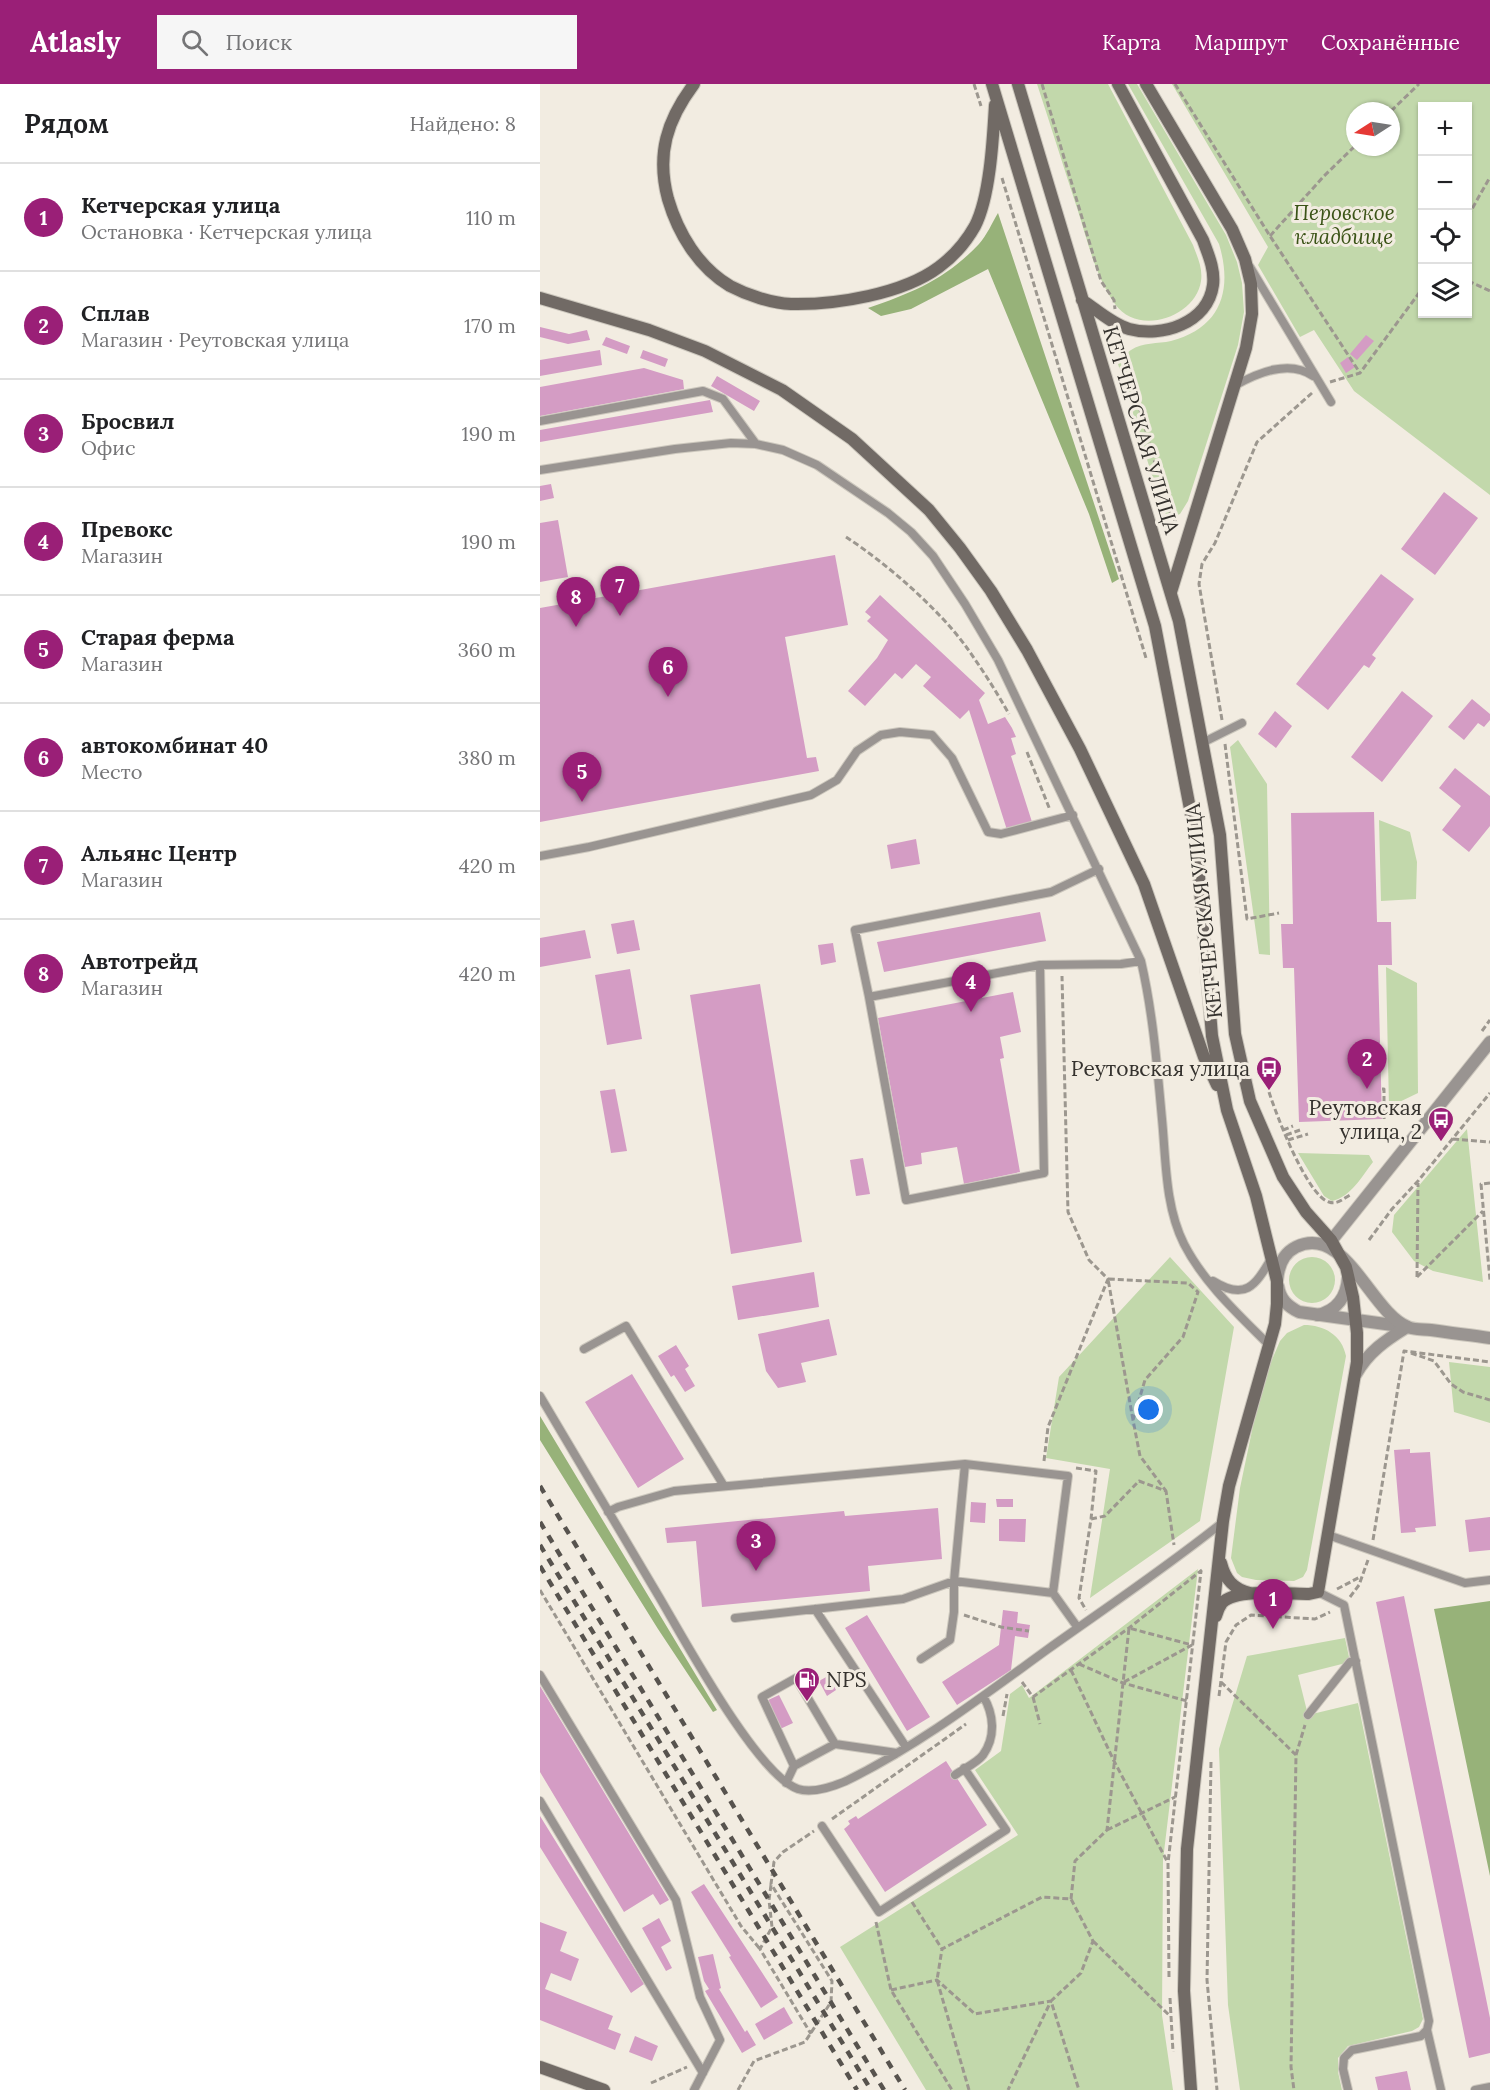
<!DOCTYPE html>
<html lang="ru">
<meta charset="utf-8">
<style>
:root{--surface:#fff;--page:#f6f6f6;--text:#202124;--muted:#757577;--line:#e0e0e0;--accent:#9a1f77}
body{margin:0;font-family:Lora,serif;background:var(--page);color:var(--text)}
.controls{position:absolute;right:18px;top:18px;display:grid;overflow:hidden;border-radius:0px;box-shadow:0 2px 4px #0004}
.controls button{width:54px;height:54px;display:grid;place-items:center;padding:0;border:0;border-bottom:2px solid var(--line);background:var(--surface);color:var(--text);font:30px sans-serif}
.compass{position:absolute;left:806px;top:18px;width:54px;height:54px;border-radius:50%;background:var(--surface);box-shadow:0 2px 4px #0004;rotate:258deg}
.you{position:absolute;left:609px;top:1326px;width:21px;height:21px;margin:-15px;border:4px solid #fff;border-radius:50%;background:#1a73e8;box-shadow:0 0 0 9px #1a73e833}
.badge{display:grid;place-items:center;width:39px;height:39px;border-radius:50%;background:var(--accent);color:#fff;font-size:20px;font-weight:700}
.pin{position:absolute;translate:-50% -50px;filter:drop-shadow(0 2px 3px #0008)}
.pin::after{content:'';position:absolute;top:32px;width:21px;height:18px;background:inherit;clip-path:polygon(0 0,100% 0,50% 100%)}
.list{margin:0;padding:0;list-style:none}
h2{display:flex;justify-content:space-between;align-items:center;height:78px;margin:0;padding:0 24px;font-size:26px}
h2 small{font-size:20px;font-weight:400;color:var(--muted)}
.list li{display:grid;grid-template-columns:39px 1fr auto;gap:18px;align-items:center;box-sizing:border-box;height:108px;padding:0 24px;border-top:2px solid var(--line)}
.list b{display:block;font-size:22px;white-space:nowrap}
.list p{margin:0;font-size:20px;white-space:nowrap;color:var(--muted)}
.list em{font-size:20px;font-style:normal;color:var(--muted)}
.icon{flex:none;width:33px;height:33px;fill:none;stroke:currentColor;stroke-width:2;stroke-linecap:round;stroke-linejoin:round}
.map{position:relative;flex:none;width:950px;height:2006px;overflow:hidden}
header{display:flex;align-items:center;gap:36px;box-sizing:border-box;height:84px;padding:0 30px;background:var(--accent);color:#fff}
header strong{font-size:28px}
nav{display:flex;gap:33px;margin-inline-start:auto;font-size:21px}
.search{width:420px;height:54px;background:var(--page);display:flex;align-items:center;gap:15px;box-sizing:border-box;padding:0 21px;border-radius:0px;color:var(--muted);font-size:22px}
main{display:flex}
aside{flex:1;background:var(--surface)}
.map>svg:first-child{display:block}
.green{fill:#c2d8ab;fill-rule:evenodd}
.forest{fill:#97b279}
.building{fill:#d49cc4}
.lines{fill:none;stroke-linecap:round;stroke-linejoin:round}
.service-casing{stroke:#ccc7bd;stroke-width:10}
.minor-casing{stroke:#ccc7bd;stroke-width:14}
.tertiary-casing{stroke:#ccc7bd;stroke-width:14}
.secondary-casing{stroke:#ccc7bd;stroke-width:14}
.path{stroke:#9c978f;stroke-width:3;stroke-dasharray:6 3;stroke-linecap:butt}
.service{stroke:#999491;stroke-width:8}
.minor{stroke:#999491;stroke-width:12}
.tertiary{stroke:#999491;stroke-width:12}
.secondary{stroke:#716a65;stroke-width:12}
.rail{stroke:#57534e;stroke-width:4.5;stroke-dasharray:8 8;stroke-linecap:butt}
.labels{text-anchor:middle;stroke-width:6;stroke-linejoin:round;paint-order:stroke}
.park-label{font-size:21px;font-style:italic;fill:#3a5316;stroke:#f2ece1}
.street-label{font-size:21px;fill:#35322e;stroke:#f2ece1}
.poi-label{font-size:21px;fill:#35322e;stroke:#f2ece1;text-anchor:end}
</style>
<header>
<strong>Atlasly</strong>
<div class="search"><svg class="icon" aria-label="search" viewBox="0 0 24 24"><circle cx="10" cy="10" r="6"/><path d="M15 15l6 6"/></svg>Поиск</div>
<nav><a>Карта</a><a>Маршрут</a><a>Сохранённые</a></nav>
</header>
<main>
<aside>
<h2>Рядом<small>Найдено: 8</small></h2>
<ul class="list">
<li><span class="badge">1</span><div><b>Кетчерская улица</b><p>Остановка · Кетчерская улица</p></div><em>110 m</em></li>
<li><span class="badge">2</span><div><b>Сплав</b><p>Магазин · Реутовская улица</p></div><em>170 m</em></li>
<li><span class="badge">3</span><div><b>Бросвил</b><p>Офис</p></div><em>190 m</em></li>
<li><span class="badge">4</span><div><b>Превокс</b><p>Магазин</p></div><em>190 m</em></li>
<li><span class="badge">5</span><div><b>Старая ферма</b><p>Магазин</p></div><em>360 m</em></li>
<li><span class="badge">6</span><div><b>автокомбинат 40</b><p>Место</p></div><em>380 m</em></li>
<li><span class="badge">7</span><div><b>Альянс Центр</b><p>Магазин</p></div><em>420 m</em></li>
<li><span class="badge">8</span><div><b>Автотрейд</b><p>Магазин</p></div><em>420 m</em></li>
</ul>
</aside>
<div class="map">
<svg width="950" height="2006" viewBox="0 0 950 2006">
<rect width="100%" height="100%" fill="#f2ece1"/>
<path class="green" d="M497,0h71l85,161c4,11 10,23 8,36 -5,36 -63,56 -86,23 -19,-27 -27,-61 -37,-93 -14,-42 -27,-85 -41,-127z
M588,0h9l89,151 11,27 5,21 2,29 -6,33 -50,156 -8,13 -8,3 -9,-5 -45,-148c4,-4 8,-11 13,-14 11,-8 27,-6 40,-9 50,-13 62,-51 48,-97z
M632,0h318v411l-136,-104 -40,-61 -14,7 -42,-72 10,-18zM882,22h46v208h-46zM815,27h36v36h-36z
M698,656l29,44 3,171 -11,-1 -29,-207z
M839,736l31,12 7,30 -1,37 -35,2z
M846,883l31,16 1,110 -29,14z
M927,1045l16,153 -50,-11 -19,-10 -22,-29 2,-17z
M758,1069l71,2 4,7c-11,14 -22,35 -41,39l-8,-5z
M749 1196a23 23 0 1 1 46 0a23 23 0 1 1-46 0Z
M630,1173l64,70 -34,194 -110,77 20,-129 -64,-11 13,-81z
M764,1241c20,0 38,10 42,31l-39,214 -4,7 -9,4 -38,-1 -14,-3 -5,-4 -6,-15 9,-70 22,-105 18,-42 7,-8z
M909,1278l41,5v56l-36,-11z
M658,1485l-35,291 -1,155 11,75h-247l-86,-143 178,-112 -43,-65 26,-19 9,-57 12,-9 7,13z
M805,1554l5,24 -52,13 10,40 50,-12 65,316 -4,8 -7,4 -64,15 -10,12v14l4,18h-102l-12,-85 -9,-256 28,-93z"/>
<path class="forest" d="M458,129l121,366 -7,4 -23,-69 -101,-245 -77,40 -30,7 -13,-8c44,-15 78,-29 111,-64 8,-9 13,-21 19,-31z
M0,1332l177,294 -4,2 -55,-83 -118,-189z
M950,1517v275l-56,-267z"/>
<path class="building" d="M0,243l29,7 18,-4 3,10 -22,4 -28,-7z
M826,251l8,6 -17,19 -7,-6z
M66,253l24,9 -3,8 -25,-9z
M60,266l2,15 -62,11v-16z
M103,266l25,9 -3,8 -25,-9z
M808,273l7,10 -9,6 -6,-10z
M104,284l39,12 1,9 -144,27v-29z
M177,292l43,25 -6,10 -43,-25z
M170,316l3,12 -173,30v-12z
M11,400l3,14 -14,3v-15z
M904,408l34,26 -43,57 -34,-26z
M18,436l10,57 -28,5v-59z
M295,471l13,70 -63,12 22,121 9,-1 3,14 -279,51v-214z
M841,490l33,25 -42,56 4,3 -7,10 -5,-3 -36,45 -32,-26z
M340,511l105,98 -6,7 9,24 17,-7 7,11 4,9 -5,1 5,16 -5,2 21,66 -25,8 -38,-120 -9,9 -37,-33 8,-9 -15,-13 -14,15 -7,-6 -30,33 -17,-15 29,-33 11,-18 -21,-19 4,-4 -6,-5z
M862,607l31,25 -51,66 -31,-25z
M932,615l18,15v6l-6,7 -6,-4 -14,17 -16,-13z
M735,627l17,15 -16,22 -18,-14z
M915,684l35,28v30l-21,26 -27,-22 19,-24 -22,-18z
M834,728l3,110h14l1,43h-14l4,154 -83,3 -5,-154h-11l-2,-44h12l-2,-111z
M376,755l4,25 -29,5 -4,-24z
M500,828l6,29 -162,31 -7,-30z
M94,836l6,30 -23,4 -6,-30z
M45,846l6,28 -51,9v-29z
M293,859l3,19 -15,3 -3,-20z
M90,885l12,70 -35,6 -12,-70z
M220,900l42,258 -71,12 -41,-259z
M473,908l8,40 -21,5 4,21 -4,1 20,113 -56,12 -7,-37 -36,6 1,11 -17,3 -27,-149z
M75,1005l12,62 -16,2 -11,-62z
M323,1074l7,36 -14,2 -6,-36z
M274,1188l5,35 -81,13 -6,-34z
M289,1235l8,36 -36,8 5,19 -28,6 -12,-17 -8,-37z
M136,1261l13,21 -4,3 10,17 -10,6 -11,-17 -3,2 -13,-21z
M92,1290l52,85 -46,29 -53,-86z
M870,1365v4l20,-1 6,74 -21,2 1,4 -15,1 -7,-83z
M456,1415h17v8h-16z
M431,1418l15,1 -1,20 -15,-1z
M398,1424l4,51 -74,7 2,25 -168,16 -6,-66 -29,2 -2,-15 179,-17 1,5z
M950,1433v33l-21,2 -4,-32z
M459,1435h27l-1,23 -26,-1z
M864,1512l86,422v35l-21,5 -93,-456z
M463,1526l15,2 -1,11 13,2 -2,13 -13,-2 -4,34 -54,35 -15,-23 57,-37z
M327,1531l63,102 -23,14 -62,-103z
M288,1592l8,14 -9,6 -8,-15z
M0,1602l129,214 -9,5 -7,-11 -29,18 -84,-140z
M239,1611l14,28 -13,6 -14,-28z
M406,1677l41,64 -102,67 -41,-63 6,-5 -2,-3 8,-5 2,3z
M0,1732l104,168 -13,9 -91,-146z
M164,1800l74,113 -17,11 -32,-51 2,-1 -40,-64z
M119,1834l12,23 -10,6 11,21 -6,3 -24,-43z
M0,1838l27,10 -7,19 19,8 -8,22 -20,-8 -6,16 68,27 -5,13 13,5 -6,16 -75,-30z
M173,1870l8,34 -2,1 26,43 2,-2 9,15 -14,8 -37,-62 4,-2 -5,-8 -6,-24z
M244,1923l9,16 -29,17 -9,-16z
M95,1952l23,10 -6,15 -23,-9z
M867,1987l4,19h-33l-3,-13z"/>
<g class="lines">
<defs>
<path id="service" d="M710,183l81,135
M694,302c23,-13 55,-27 79,-10
M0,337l163,-30 20,8 33,45
M0,386l135,-21 56,-6 25,1 27,6 34,15 71,48 23,19 22,24 32,48 33,56 143,301c12,52 16,104 21,158 4,41 3,87 22,125 20,39 54,70 85,101
M662,659l40,-20
M0,772l49,-9 222,-52 26,-15 20,-29 24,-16 19,-3 32,3 20,23 36,74 13,2 72,-19
M500,881l4,208 -138,27 -37,-203 171,-32 81,-1 20,-3
M329,913l-14,-67 196,-38 48,-23
M673,1197c32,20 42,5 58,-22
M44,1265l42,-23 98,160
M0,1312c39,67 79,133 118,199 25,42 99,180 140,194 15,5 34,-2 48,-8 72,-35 137,-85 202,-132 59,-42 119,-82 175,-127
M425,1380l103,12 -15,117
M68,1428l10,-5 56,-16 291,-27 -11,117 99,12 25,35
M788,1451l137,48 25,-3
M778,1508l26,13 85,416 -2,9 -6,6 -69,14 -8,8 -1,11 5,21
M275,1525l91,138
M195,1534l168,-19 51,-18v31l-4,28 -29,19
M0,1591l136,225 24,97 20,43 -26,50
M768,1631l42,-53 6,-1
M254,1682l41,-22
M415,1691c8,-6 22,-12 28,-20 13,-18 11,-41 0,-59
M246,1699l8,-17 -32,-69 34,-19 39,66 62,9
M0,1717l163,272
M282,1742l57,86 127,-82 -42,-62
M887,1946l14,60
M935,2006l15,-3"/>
<path id="minor" d="M738,1202c2,13 9,20 21,26l108,15
M777,1231c20,-4 30,-19 31,-38"/>
<path id="tertiary" d="M787,1162l163,-204
M737,1197c1,-14 5,-27 19,-34 49,-24 75,66 112,80 6,3 16,2 23,3 19,3 39,5 59,8
M816,1290c12,-22 30,-34 51,-47"/>
<path id="secondary" d="M154,0c-27,36 -38,70 -26,115 10,34 30,68 62,87 17,9 41,17 61,18 45,1 112,-10 148,-37 15,-11 27,-25 36,-41 15,-29 18,-87 20,-121
M452,0l163,542 41,214 16,196 15,74 29,86 21,85v23l-2,20 -46,162 -6,35 -36,328 -3,142 7,99
M478,0l161,537 41,214 15,199 15,67 33,76 23,35 25,28 15,27 7,30 4,36v29l-39,230 -9,2c-20,0 -73,-6 -87,9 -3,4 -5,9 -6,13
M606,0l86,145 13,30 6,25 1,30 -6,34 -75,244
M0,214l109,32 56,21 77,39 70,49 77,71 31,38 31,43 36,59 53,99 64,135 60,173 13,28
M542,216c15,10 30,24 47,29 33,9 79,-6 84,-44 2,-16 -5,-31 -10,-45l-85,-156
M681,1479c4,16 12,26 29,30
M0,1983l64,23"/>
</defs>
<use href="#service" class="service-casing"/>
<use href="#minor" class="minor-casing"/>
<use href="#tertiary" class="tertiary-casing"/>
<use href="#secondary" class="secondary-casing"/>
<path class="path" d="M434,0l7,22
M502,0l59,197 13,19 1,9
M635,0l95,152 90,137
M851,27l28,-27
M462,94l144,480
M928,132l22,-39
M730,152l54,-60 31,-30
M928,197l22,10
M580,255l48,170 9,15
M790,298l30,-9 62,-84
M306,453c40,26 93,72 121,111 15,21 29,43 42,66
M682,636l-23,-136 3,-20 13,-21 42,-101 55,-49
M685,660l22,175 32,-6
M487,668l23,58
M942,947l8,-11
M842,1005h2v30
M729,1008c7,22 38,104 60,110 8,3 14,-3 21,-7
M743,1046l10,-4
M746,1051l14,-5
M913,1055l37,3
M748,1056l20,-6
M950,1099l-9,1 9,96
M829,1156l23,-31 26,-28 72,-88
M877,1193l1,-94
M877,1193l66,-66
M871,1269l23,8 17,23 12,8 27,8
M593,1336l-25,-141 80,4 10,9 -15,45 -38,43 -12,40 7,36 26,35
M504,1377l4,-34 60,-148 -19,-19 -21,-48 -6,-236
M536,1384l20,3 -5,48 -12,79 7,12
M551,1435l14,-3 34,-35 27,10 8,54
M833,1456l31,-189 86,11
M797,1505l23,-12
M0,1506l201,336 19,23
M810,1513l9,-12 9,-25
M424,1531l37,12 28,4
M539,1580l44,19 64,18
M531,1586l43,91 53,100
M482,1598l11,15 96,-69 73,-58
M584,1598l68,-37
M681,1598l75,73 -5,312 3,23
M679,1612l7,-54 10,-17 15,-10 64,4 15,-7
M493,1613l7,27
M463,1632l4,-22
M756,1671l9,-30
M671,1678l-4,218 10,110
M292,1735l134,-95
M567,1746l68,-33
M231,1801l-2,15 3,27 -12,22 51,85
M531,1815l4,-38 32,-31 22,-202 63,17
M372,1818l30,47
M336,1838l15,68 61,100
M553,1857l76,74
M629,1893l-1,-114 33,-292
M351,1906l46,-10 38,34 76,-13 -43,89
M630,1914l3,54
M111,1999l36,-16
M198,2006l16,-29 51,-19 26,-40 1,-21 -61,-97 3,-22 9,-10 31,-21
M429,2006l-32,-110 5,-31 100,-52 29,2 22,42 -12,32 -30,28 28,89"/>
<use href="#service" class="service"/>
<use href="#minor" class="minor"/>
<use href="#tertiary" class="tertiary"/>
<use href="#secondary" class="secondary"/>
<path class="rail" d="M0,1402l365,604
M0,1438l344,568
M0,1461l331,545
M0,1482l317,524"/>
</g>
<defs>
<symbol id="bus-pin" viewBox="-11 -11 22 30"><path d="M0 17L-7.5 6A9.5 9.5 0 1 1 7.5 6Z" fill="#9a1f77" stroke="#f2ece1"/><path d="M-5-6H5V4H4V6H2V4H-2V6H-4V4H-5ZM-3.5-4V0h7V-4ZM-3.5 1.2v1.5H-2V1.2ZM2 1.2v1.5H3.5V1.2Z" fill="#fff"/></symbol>
<symbol id="fuel-pin" viewBox="-11 -11 22 30"><path d="M0 17L-7.5 6A9.5 9.5 0 1 1 7.5 6Z" fill="#9a1f77" stroke="#f2ece1"/><path d="M-5.5-6h7V0h2V4h1.3V-2.5L3-4.5l.8-.8L6-3V5H2.5V1h-1V6h-7ZM-4.2-4.7v3.2H.2V-4.7Z" fill="#fff"/></symbol>
</defs>
<g fill-rule="evenodd">
<use href="#bus-pin" x="714" y="970" width="30" height="40"/>
<use href="#bus-pin" x="886" y="1021" width="30" height="40"/>
<use href="#fuel-pin" x="252" y="1581" width="30" height="40"/>
</g>
<g class="labels">
<g class="park-label">
<text x="804" y="136">Перовское<tspan x="804" dy="24">кладбище</tspan></text>
</g>
<g class="street-label">
<text transform="translate(601 346) rotate(73)" y="7">КЕТЧЕРСКАЯ УЛИЦА</text>
<text transform="translate(664 827) rotate(-96)" y="7">КЕТЧЕРСКАЯ УЛИЦА</text>
</g>
<g class="poi-label">
<text x="710" y="992">Реутовская улица</text>
<text x="882" y="1031">Реутовская<tspan x="882" dy="24">улица, 2</tspan></text>
<text x="286" y="1603" text-anchor="start">NPS</text>
</g>
</g>
</svg>
<div class="controls">
<button>+</button>
<button>−</button>
<button><svg class="icon" aria-label="locate" viewBox="0 0 24 24"><circle cx="12" cy="12" r="6"/><path d="M12 2v4M12 18v4M2 12h4M18 12h4"/></svg></button>
<button><svg class="icon" aria-label="layers" viewBox="0 0 24 24"><path d="M12 4l9 5-9 5-9-5zM3 14l9 5 9-5"/></svg></button>
</div>
<svg class="compass" viewBox="-18 -18 36 36"><path d="M0-13l5 13h-10z" fill="#e53935"/><path d="M0 13l5-13h-10z" fill="#757577"/></svg>
<div class="you"></div>
<div class="pin badge" style="left:733px;top:1545px">1</div>
<div class="pin badge" style="left:827px;top:1005px">2</div>
<div class="pin badge" style="left:216px;top:1487px">3</div>
<div class="pin badge" style="left:431px;top:928px">4</div>
<div class="pin badge" style="left:42px;top:718px">5</div>
<div class="pin badge" style="left:128px;top:613px">6</div>
<div class="pin badge" style="left:80px;top:532px">7</div>
<div class="pin badge" style="left:36px;top:543px">8</div>
</div>
</main>
